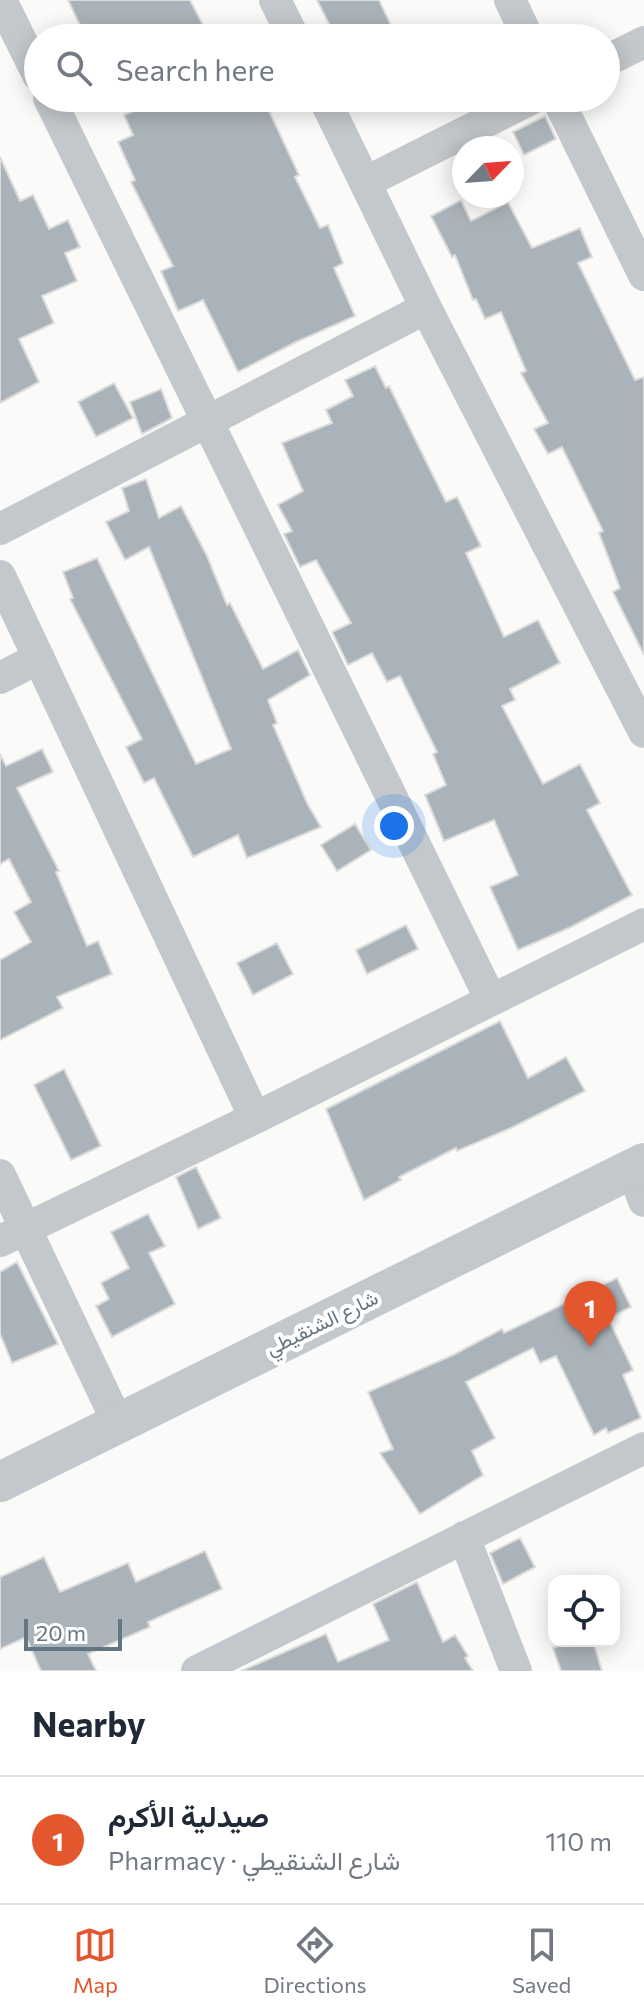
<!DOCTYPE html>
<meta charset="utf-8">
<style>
:root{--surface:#fff;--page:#f6f6f7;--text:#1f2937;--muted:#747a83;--line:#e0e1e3;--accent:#e4572e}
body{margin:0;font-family:Commissioner,Vazirmatn,sans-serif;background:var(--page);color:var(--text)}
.controls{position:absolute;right:24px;bottom:24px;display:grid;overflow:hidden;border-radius:16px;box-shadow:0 4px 20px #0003}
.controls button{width:72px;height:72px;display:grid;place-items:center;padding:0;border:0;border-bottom:2px solid var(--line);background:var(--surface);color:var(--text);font:40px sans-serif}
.compass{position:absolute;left:452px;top:136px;width:72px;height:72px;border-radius:50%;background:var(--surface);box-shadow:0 4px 20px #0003;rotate:65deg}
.scale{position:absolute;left:24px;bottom:20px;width:98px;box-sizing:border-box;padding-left:8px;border:4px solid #657683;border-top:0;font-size:22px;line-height:28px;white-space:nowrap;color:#657683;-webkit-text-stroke:6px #fff;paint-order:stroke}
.you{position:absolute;left:394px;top:826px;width:28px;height:28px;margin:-20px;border:6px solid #fff;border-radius:50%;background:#1a73e8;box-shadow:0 0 0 12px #1a73e833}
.badge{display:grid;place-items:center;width:52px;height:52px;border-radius:50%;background:var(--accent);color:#fff;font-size:26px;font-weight:700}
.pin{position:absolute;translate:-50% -66px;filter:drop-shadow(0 2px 4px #0008)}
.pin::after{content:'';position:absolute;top:42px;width:28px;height:24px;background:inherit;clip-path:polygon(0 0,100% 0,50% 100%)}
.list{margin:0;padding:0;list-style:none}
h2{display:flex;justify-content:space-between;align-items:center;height:104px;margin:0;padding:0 32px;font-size:34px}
h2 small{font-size:26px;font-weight:400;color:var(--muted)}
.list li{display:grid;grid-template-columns:52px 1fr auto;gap:24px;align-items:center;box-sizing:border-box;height:128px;padding:0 32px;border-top:2px solid var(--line)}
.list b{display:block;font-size:30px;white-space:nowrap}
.list p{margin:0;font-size:26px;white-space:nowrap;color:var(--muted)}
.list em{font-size:26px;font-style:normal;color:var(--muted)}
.icon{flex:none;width:44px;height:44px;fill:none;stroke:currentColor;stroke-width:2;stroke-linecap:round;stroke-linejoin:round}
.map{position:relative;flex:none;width:644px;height:1671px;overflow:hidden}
.search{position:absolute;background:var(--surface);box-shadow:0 4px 20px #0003;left:24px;right:24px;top:24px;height:88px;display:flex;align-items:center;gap:20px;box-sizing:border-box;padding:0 28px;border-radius:44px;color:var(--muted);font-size:30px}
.sheet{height:232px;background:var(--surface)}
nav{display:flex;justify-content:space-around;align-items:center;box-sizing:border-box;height:112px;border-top:2px solid var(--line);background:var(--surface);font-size:22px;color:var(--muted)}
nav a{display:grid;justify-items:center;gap:4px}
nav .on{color:var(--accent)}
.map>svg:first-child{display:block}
.building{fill:#aab3b9;stroke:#dcdcda;stroke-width:2}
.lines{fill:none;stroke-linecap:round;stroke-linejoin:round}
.minor{stroke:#c3c8cc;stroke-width:32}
.tertiary{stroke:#c3c8cc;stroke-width:40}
.labels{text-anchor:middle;stroke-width:8;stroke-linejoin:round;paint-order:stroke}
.street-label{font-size:20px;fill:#657683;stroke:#fff}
</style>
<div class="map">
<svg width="644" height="1671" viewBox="0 0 644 1671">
<rect width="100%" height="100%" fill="#fafaf8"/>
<path class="building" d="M68,0h122l14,27 -23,11h-95z
M317,0h62l18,38h-61z
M165,98h98l36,77 -4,2 25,51 8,-3 15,38 -9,5 21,48 -59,26 -58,30 -35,-72 -25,11 -17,-40 12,-5 -42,-84 4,-2 -17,-38 15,-7 -9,-20z
M545,116l11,23 -32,16 -11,-23z
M0,157l20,44 13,-6 16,34 19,-9 12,27 -15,6 12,28 -35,15 12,27 -35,16 20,43 -39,21z
M461,200l10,21 37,-19 24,46 48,-20 12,29 -14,6 57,117 9,-3v278l-31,-63 7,-4 -21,-55 4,-2 -41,-84 -14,7 -14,-25 14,-6 -27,-50 5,-2 -25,-59 -16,7 -9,-20 -3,1 -18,-45 -3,2 -21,-41z
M375,366l11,22 3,-2 57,116 11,-5 24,49 -15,7 38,84 34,-17 22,43 -50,26 5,11 -13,6 41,78 37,-20 20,39 -13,7 45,85 -61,32 -53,23 -28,-63 28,-12 -24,-55 -50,21 -19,-46 21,-10 -13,-31 4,-2 -37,-76 -13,6 -15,-29 -24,12 -16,-33 19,-9 -35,-63 -16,7 -16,-33 8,-3 -14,-26 25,-14 -21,-48 50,-20 -6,-13 27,-14 -8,-16z
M114,383l19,35 -37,19 -18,-35z
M161,389l11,29 -30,16 -12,-32z
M146,479l13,39 22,-12 26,50 20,49 3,-2 33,66 35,-19 12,25 -42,25 9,23 -4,2 34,78 14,24 -74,31 -9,-23 -45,22 -39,-79 -10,5 -18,-36 16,-8 -72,-140 3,-1 -10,-26 34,-14 99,206 35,-15 -82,-202 -24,13 -19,-38 23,-11 -7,-23z
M42,749l11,23 -36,16 42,83 -3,1 31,74 11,-5 14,33 -55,23 6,11 -63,32v-80l31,-18 -17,-30 17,-10 -22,-43 -9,5v-110l6,12z
M355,824l16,26 -34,21 -16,-26z
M406,925l12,24 -51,25 -11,-24z
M277,943l16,31 -40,21 -16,-32z
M500,1021l28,57 38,-21 19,34 -74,37 -54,23 -1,-3 -57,29 2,3 -37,20 -38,-91z
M64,1069l37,77 -30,14 -37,-75z
M196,1167l25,51 -23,11 -22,-52z
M148,1214l17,32 -16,7 26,51 -63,33 -16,-31 13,-7 -8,-16 28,-15 -18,-36z
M17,1262l41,82 -46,19 -12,-29v-62z
M617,1278l14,29 -23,11 25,52 -10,5 18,43 -33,15 -2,-5 -12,7 -38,-79 -16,7 -7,-15 -67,34 29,56 -23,13 11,24 -63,39 -40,-61 13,-4 -25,-57 85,-37 49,-26 2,4z
M520,1538l15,29 -32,17 -13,-31z
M205,1551l17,38 -74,33 2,5 -62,27 8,17h-55l-15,-34 -26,12v-72l44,-20 16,35 68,-29 8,19z
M417,1582l26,60 12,-7 13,21 -3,2 8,13h-232l85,-37 12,28 51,-22 -16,-36z
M575,1641h18l9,30h-41l-8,-23z"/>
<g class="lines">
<path class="minor" d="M1,0l37,75
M275,0l19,38
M510,0l18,38
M606,61l38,-19
M49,98l442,902
M324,98l102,210 218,424
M557,98l87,177
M366,182l167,-84
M0,529l426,-221
M0,576l255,542
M0,678l39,-20
M632,1169l12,32
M0,1175l118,248
M0,1241l255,-123 389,-194
M464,1537l52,134
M197,1671l447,-223"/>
<path class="tertiary" d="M0,1482l644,-319"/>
</g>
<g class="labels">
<g class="street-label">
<text transform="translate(322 1323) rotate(-26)" y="7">شارع الشنقيطي</text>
</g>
</g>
</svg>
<div class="controls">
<button><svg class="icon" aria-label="locate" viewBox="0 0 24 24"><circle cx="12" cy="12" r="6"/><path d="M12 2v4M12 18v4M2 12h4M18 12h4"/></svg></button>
</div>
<svg class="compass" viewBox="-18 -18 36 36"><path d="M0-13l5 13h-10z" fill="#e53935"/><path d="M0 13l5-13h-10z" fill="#747a83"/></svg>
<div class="scale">20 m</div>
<div class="you"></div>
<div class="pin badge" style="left:590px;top:1347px">1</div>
<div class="search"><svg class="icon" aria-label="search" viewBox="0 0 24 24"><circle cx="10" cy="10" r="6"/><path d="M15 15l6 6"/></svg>Search here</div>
</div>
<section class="sheet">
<h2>Nearby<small></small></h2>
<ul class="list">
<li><span class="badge">1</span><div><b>صيدلية الأكرم</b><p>Pharmacy · شارع الشنقيطي</p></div><em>110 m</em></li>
</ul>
</section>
<nav>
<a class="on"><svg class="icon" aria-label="map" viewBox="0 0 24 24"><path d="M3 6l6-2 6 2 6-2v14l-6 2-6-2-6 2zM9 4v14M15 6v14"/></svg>Map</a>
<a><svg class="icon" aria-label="directions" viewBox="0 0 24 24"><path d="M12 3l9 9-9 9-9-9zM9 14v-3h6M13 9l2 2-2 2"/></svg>Directions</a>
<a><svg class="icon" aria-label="saved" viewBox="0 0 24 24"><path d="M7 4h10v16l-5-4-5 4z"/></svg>Saved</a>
</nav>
